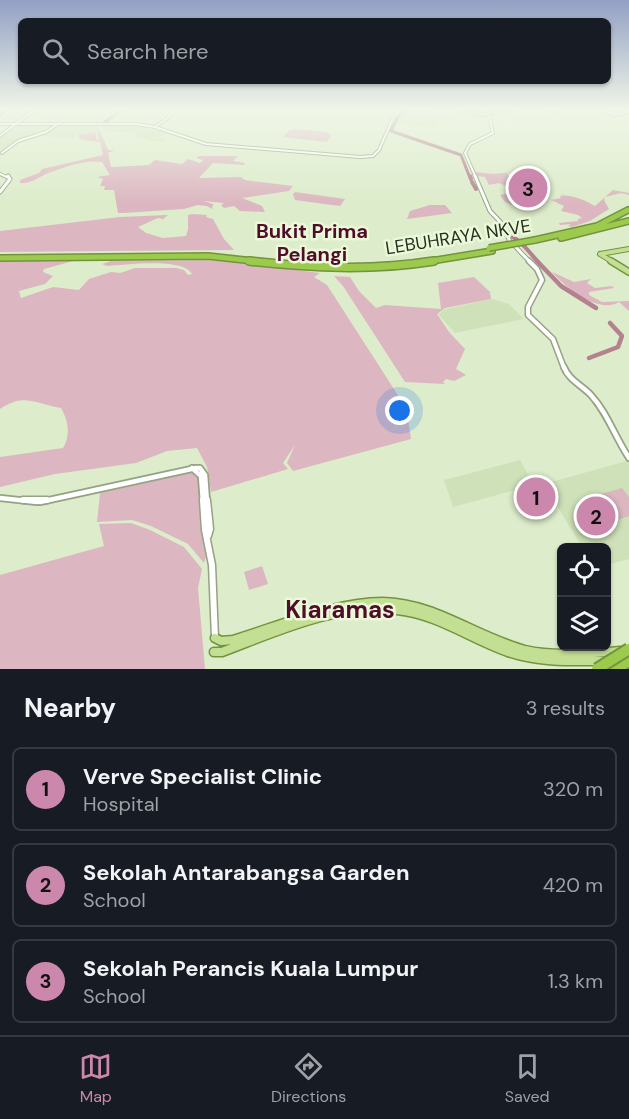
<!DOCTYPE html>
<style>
:root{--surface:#171b24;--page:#20242c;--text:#f1f3f6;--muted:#9ea1a6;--line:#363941;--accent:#cb88ac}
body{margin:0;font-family:"DM Sans",sans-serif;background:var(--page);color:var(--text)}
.controls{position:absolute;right:18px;bottom:18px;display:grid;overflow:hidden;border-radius:9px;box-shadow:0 2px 4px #0004}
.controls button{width:54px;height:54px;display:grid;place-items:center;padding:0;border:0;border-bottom:2px solid var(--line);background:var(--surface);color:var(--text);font:30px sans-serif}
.you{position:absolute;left:400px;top:411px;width:21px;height:21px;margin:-15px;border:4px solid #fff;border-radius:50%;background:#1a73e8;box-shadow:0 0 0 9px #1a73e833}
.badge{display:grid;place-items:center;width:39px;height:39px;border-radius:50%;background:var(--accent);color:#111;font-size:20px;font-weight:700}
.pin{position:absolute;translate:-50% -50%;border:3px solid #fff;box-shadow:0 2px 6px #0006}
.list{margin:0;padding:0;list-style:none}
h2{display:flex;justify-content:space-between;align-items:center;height:78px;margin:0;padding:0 24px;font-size:26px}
h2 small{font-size:20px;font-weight:400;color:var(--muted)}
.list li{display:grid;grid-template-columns:39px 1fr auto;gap:18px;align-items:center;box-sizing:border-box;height:84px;margin:0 12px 12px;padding:0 12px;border:2px solid var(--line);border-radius:9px}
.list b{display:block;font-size:22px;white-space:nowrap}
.list p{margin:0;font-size:20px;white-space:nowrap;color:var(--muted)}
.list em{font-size:20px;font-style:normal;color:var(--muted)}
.icon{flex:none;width:33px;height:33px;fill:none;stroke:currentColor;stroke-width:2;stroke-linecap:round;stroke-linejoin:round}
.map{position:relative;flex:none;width:629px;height:669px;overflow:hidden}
.search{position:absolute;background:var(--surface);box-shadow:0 2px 4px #0004;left:18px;right:18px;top:18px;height:66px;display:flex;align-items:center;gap:15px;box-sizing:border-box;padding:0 21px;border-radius:9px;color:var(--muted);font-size:22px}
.sheet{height:366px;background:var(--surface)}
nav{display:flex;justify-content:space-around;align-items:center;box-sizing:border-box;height:84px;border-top:2px solid var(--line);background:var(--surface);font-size:16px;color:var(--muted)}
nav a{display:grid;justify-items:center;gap:3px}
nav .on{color:var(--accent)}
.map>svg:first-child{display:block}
.built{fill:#cfe1b9}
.green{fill:#dcb7c1}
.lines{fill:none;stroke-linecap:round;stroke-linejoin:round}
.stream{stroke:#8a686e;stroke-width:1.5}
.river-far2{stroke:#b4818f;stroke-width:3}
.river-far1{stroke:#b4818f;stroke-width:4}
.river{stroke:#b4818f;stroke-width:4.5}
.minor-far4-casing{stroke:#95a384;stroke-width:4}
.minor-far3-casing{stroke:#95a384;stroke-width:5}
.minor-far2-casing{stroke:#95a384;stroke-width:7}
.minor-far1-casing{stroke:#95a384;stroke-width:8}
.minor-casing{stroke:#95a384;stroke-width:9}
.major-far3-casing{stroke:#73933e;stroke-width:4.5}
.major-far2-casing{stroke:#73933e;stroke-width:6}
.major-far1-casing{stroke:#73933e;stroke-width:8}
.major-casing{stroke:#73933e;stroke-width:11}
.highway-far2-casing{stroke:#73933e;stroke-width:8}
.highway-far1-casing{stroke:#73933e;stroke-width:10}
.highway-casing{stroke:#73933e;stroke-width:14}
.minor-far4{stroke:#fff;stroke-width:2}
.minor-far3{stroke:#fff;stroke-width:3}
.minor-far2{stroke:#fff;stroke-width:4}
.minor-far1{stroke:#fff;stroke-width:4.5}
.minor{stroke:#fff;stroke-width:6}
.major-far3{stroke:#c3df94;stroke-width:3}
.major-far2{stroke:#c3df94;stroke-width:4}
.major-far1{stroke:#c3df94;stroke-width:5}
.major{stroke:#c3df94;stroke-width:8}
.highway-far2{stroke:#9bca4d;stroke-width:5}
.highway-far1{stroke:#9bca4d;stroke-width:7}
.highway{stroke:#9bca4d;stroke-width:10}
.highway-bridge-far1-casing{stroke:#73933e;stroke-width:8;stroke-linecap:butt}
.highway-bridge-casing{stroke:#73933e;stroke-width:14;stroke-linecap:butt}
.highway-bridge-far1{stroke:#9bca4d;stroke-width:5}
.highway-bridge{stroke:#9bca4d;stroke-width:10}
.labels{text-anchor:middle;stroke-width:5;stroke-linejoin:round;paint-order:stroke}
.street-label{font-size:18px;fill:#282e21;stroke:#eaf9d8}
.neighbourhood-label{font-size:20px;font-weight:bold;fill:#500d29;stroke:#eaf9d8}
.near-neighbourhood-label{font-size:24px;font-weight:bold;fill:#500d29;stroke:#eaf9d8}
</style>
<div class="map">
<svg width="629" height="669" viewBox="0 0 629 669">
<rect width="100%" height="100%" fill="#ddeccb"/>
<path class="built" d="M406,110h18l16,5 -3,12 -42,-3 6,-11z
M61,124h38l1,7 -23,2 -1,5 -40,-2z
M102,124l33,1 35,8 -12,5 9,3h-17l-15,-5 3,-3 -35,-2z
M20,125h32l-38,17 -14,10v-14z
M492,299l17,5 15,15 -69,14 -17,-19 8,-5z
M520,460l14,25 -81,22 -9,-27z
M627,461l2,3v95l-22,6 -1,-17 -24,-1 -38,-63z"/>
<path class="green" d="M294,129l33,3 4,4 -4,6 -44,-5 6,-7z
M100,131l8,19h7l-7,3 3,14 38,-2 6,-5 27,4 6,-5 12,4 3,-3 -7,-2 3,-2h39l-5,5 12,2 -1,2 -31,-2 -14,15 42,-1 4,3 48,6 -4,5 -47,7 20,8 3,6 -25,-1 -6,-5 -10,2 -3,-3 3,-2 -21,-2 10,3 -1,5 -5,-3 -9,-1 -14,4 -60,4h-6l-4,-23h-10l1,-4h-5l3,-7 -6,-2 13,-2 -8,-13c-17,-3 -40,6 -56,12 -9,4 -16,10 -26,9v-3l19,-7 3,-4 61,-14 -3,-13 -26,-3 11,1 -6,-2 -1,-4 18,-2 1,8h2l-2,-8z
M476,172l17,2 19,-2 -5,1 4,9 23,20 -11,-1 -11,4 -7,-3 -5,-7 19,-4 -20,-8 -10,2 -4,-8 -8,-1z
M613,190l16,3v2l-8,-2 -16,4 -1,3 5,9 -19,12 -18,6 -4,-1 3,-2 -11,1 -1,-2 19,-2v-2l4,-1 -4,-3 -17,-4 3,-5 -13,-6 10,-2 -1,-2c11,-2 24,4 35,10z
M295,192l50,7 -5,7 -45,-6 -2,-6z
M430,205h15l7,8 -45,6 3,-8z
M192,214l15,1 -1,2 7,2 11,20 10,11 -234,2v-21l120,-14 48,-2 -5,4 -5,-1 -20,9 8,6 17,5 23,-2 2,-7v-14z
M220,260l100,13 -6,4 13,8 74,115 7,19 3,20 -118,32 -6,-8 8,-18 -12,18 5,6 -77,23 -4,-25 -10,-19 -30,3 -31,12 -81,11 -55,13v-30l63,-9c8,-13 5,-28 -2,-40 -25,-4 -37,-16 -61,1v14v-162h73l-29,8 -1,3 10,4 -8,8 -26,7 2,7 32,-11 26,3 10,-11 22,-7 9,1 15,-5h41l8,2 4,5 4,-1c-9,-17 -67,-9 -85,-8l-5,-2 9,-3z
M552,272l22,10 17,-3 -4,4 8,5 17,-2 2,2 -25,4v3l13,7 27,-1v10l-10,-9c-20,12 -52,-13 -67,-30z
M334,276l16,1 9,14 17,17 9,-3 56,4 -3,-26 36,-6 16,15 1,7 -46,9 -8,6 12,18 16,17 -9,20 10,6 -12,6 -8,-2 -3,3 2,2 -40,-2 -62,-96z
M194,472l6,6 7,75 -3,10 -16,-19 -37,-18 -19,-6 -35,2 3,-29z
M622,488l7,9v19l-29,9 -19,-25z
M131,523l19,7 34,17 18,22 -4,19 7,81h-205v-94l104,-29 -5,-22z
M262,566l6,18 -19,6 -5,-18z"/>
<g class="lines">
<path class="stream" d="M550,110l4,2
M0,115l8,-5"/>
<path class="river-far2" d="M405,110l-5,3 -9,18 70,24 9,23
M105,122l16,-12"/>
<path class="river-far1" d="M470,176l1,3
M472,182l4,7
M497,236c17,-7 30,14 41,26"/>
<path class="river" d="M537,261l24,25 35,22
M589,358l29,-11 4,-11 -12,-13"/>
<defs>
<path id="minor-far4" d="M602,110l11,5 16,-3
M0,124h136l19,3 51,17 154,13 13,-1 7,-7
M155,127l14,-10 3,-7
M0,136l34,-26
M379,150l14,-32 7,-8
M2,153l16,-12 28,-9 13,-9
M0,174l9,4
M476,178l-11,-25 5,-9 23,-11 -4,-17"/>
<path id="minor-far3" d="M475,176l15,35 17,18 2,11 21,22
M0,192l10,-13 -2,-3"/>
<path id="minor-far2" d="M529,261l8,8 5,11 -14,27v8l25,24 11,29"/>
<path id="minor-far1" d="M564,367c4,12 17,18 26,27 17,18 25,43 39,64
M192,468l9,8 2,26
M0,498l37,4
M40,502l156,-34h4l5,7 2,27"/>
<path id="minor" d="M23,500h24
M203,500l2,30 7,35 3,73
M207,500l3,29 -2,7"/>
<path id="major-far3" d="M463,110l18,5 30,-5"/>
<path id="major-far2" d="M600,254l13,8
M600,254l29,-5"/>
<path id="major-far1" d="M611,261l18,11"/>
<path id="major" d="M215,638l6,3 12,-1c46,-14 101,-38 150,-38 52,1 93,35 142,48 30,7 64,3 95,1
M214,652h8c56,-21 115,-49 175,-42 40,4 74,29 111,42 32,11 66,9 99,9"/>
<path id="highway-far2" d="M561,238l68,-17
M535,240l62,-14 31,-16
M0,258l208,-2 55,6
M425,262l67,-11"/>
<path id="highway-far1" d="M249,261c63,7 122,10 185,0"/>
<path id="highway" d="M616,669l13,-8"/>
</defs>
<use href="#minor-far4" class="minor-far4-casing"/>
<use href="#minor-far3" class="minor-far3-casing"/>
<use href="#minor-far2" class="minor-far2-casing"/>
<use href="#minor-far1" class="minor-far1-casing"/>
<use href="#minor" class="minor-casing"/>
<use href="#major-far3" class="major-far3-casing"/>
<use href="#major-far2" class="major-far2-casing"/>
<use href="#major-far1" class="major-far1-casing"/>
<use href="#major" class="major-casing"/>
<use href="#highway-far2" class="highway-far2-casing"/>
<use href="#highway-far1" class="highway-far1-casing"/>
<use href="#highway" class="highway-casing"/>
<use href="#minor-far4" class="minor-far4"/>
<use href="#minor-far3" class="minor-far3"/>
<use href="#minor-far2" class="minor-far2"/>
<use href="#minor-far1" class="minor-far1"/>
<use href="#minor" class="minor"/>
<use href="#major-far3" class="major-far3"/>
<use href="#major-far2" class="major-far2"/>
<use href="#major-far1" class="major-far1"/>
<use href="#major" class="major"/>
<use href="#highway-far2" class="highway-far2"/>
<use href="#highway-far1" class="highway-far1"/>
<use href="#highway" class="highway"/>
<defs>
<path id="highway-bridge-far1" d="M489,248l46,-8"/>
<path id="highway-bridge" d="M597,669l32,-20"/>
</defs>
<use href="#highway-bridge-far1" class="highway-bridge-far1-casing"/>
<use href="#highway-bridge" class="highway-bridge-casing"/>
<use href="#highway-bridge-far1" class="highway-bridge-far1"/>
<use href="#highway-bridge" class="highway-bridge"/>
</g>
<linearGradient id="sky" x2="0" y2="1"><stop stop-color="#93a0c4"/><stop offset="0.54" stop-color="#f0f6e8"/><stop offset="1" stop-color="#f0f6e8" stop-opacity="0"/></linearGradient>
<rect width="629" height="203" fill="url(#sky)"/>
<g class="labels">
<g class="street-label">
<text transform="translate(458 237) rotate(-9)" y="6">LEBUHRAYA NKVE</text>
</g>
<g class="neighbourhood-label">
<text x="312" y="238">Bukit Prima<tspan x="312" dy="23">Pelangi</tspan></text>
</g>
<g class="near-neighbourhood-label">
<text x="340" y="618">Kiaramas</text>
</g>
</g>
</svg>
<div class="controls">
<button><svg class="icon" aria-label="locate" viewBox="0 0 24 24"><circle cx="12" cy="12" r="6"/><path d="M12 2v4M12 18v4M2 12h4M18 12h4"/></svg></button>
<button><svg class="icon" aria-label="layers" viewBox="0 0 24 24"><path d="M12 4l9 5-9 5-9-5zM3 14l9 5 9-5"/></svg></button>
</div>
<div class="you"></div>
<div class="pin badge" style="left:536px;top:497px">1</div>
<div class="pin badge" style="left:596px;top:516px">2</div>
<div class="pin badge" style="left:528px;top:188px">3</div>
<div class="search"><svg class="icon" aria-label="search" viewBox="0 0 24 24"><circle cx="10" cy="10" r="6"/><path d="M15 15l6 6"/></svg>Search here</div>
</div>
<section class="sheet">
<h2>Nearby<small>3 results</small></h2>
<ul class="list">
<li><span class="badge">1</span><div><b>Verve Specialist Clinic</b><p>Hospital</p></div><em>320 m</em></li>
<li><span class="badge">2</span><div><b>Sekolah Antarabangsa Garden</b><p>School</p></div><em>420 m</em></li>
<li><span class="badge">3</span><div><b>Sekolah Perancis Kuala Lumpur</b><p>School</p></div><em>1.3 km</em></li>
</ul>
</section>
<nav>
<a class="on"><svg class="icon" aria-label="map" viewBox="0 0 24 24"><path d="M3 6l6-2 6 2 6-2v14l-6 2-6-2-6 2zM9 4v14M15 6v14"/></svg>Map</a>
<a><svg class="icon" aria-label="directions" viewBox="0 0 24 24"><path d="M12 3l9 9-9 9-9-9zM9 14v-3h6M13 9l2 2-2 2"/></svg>Directions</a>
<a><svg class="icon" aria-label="saved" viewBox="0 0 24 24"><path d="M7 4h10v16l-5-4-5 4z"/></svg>Saved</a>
</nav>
